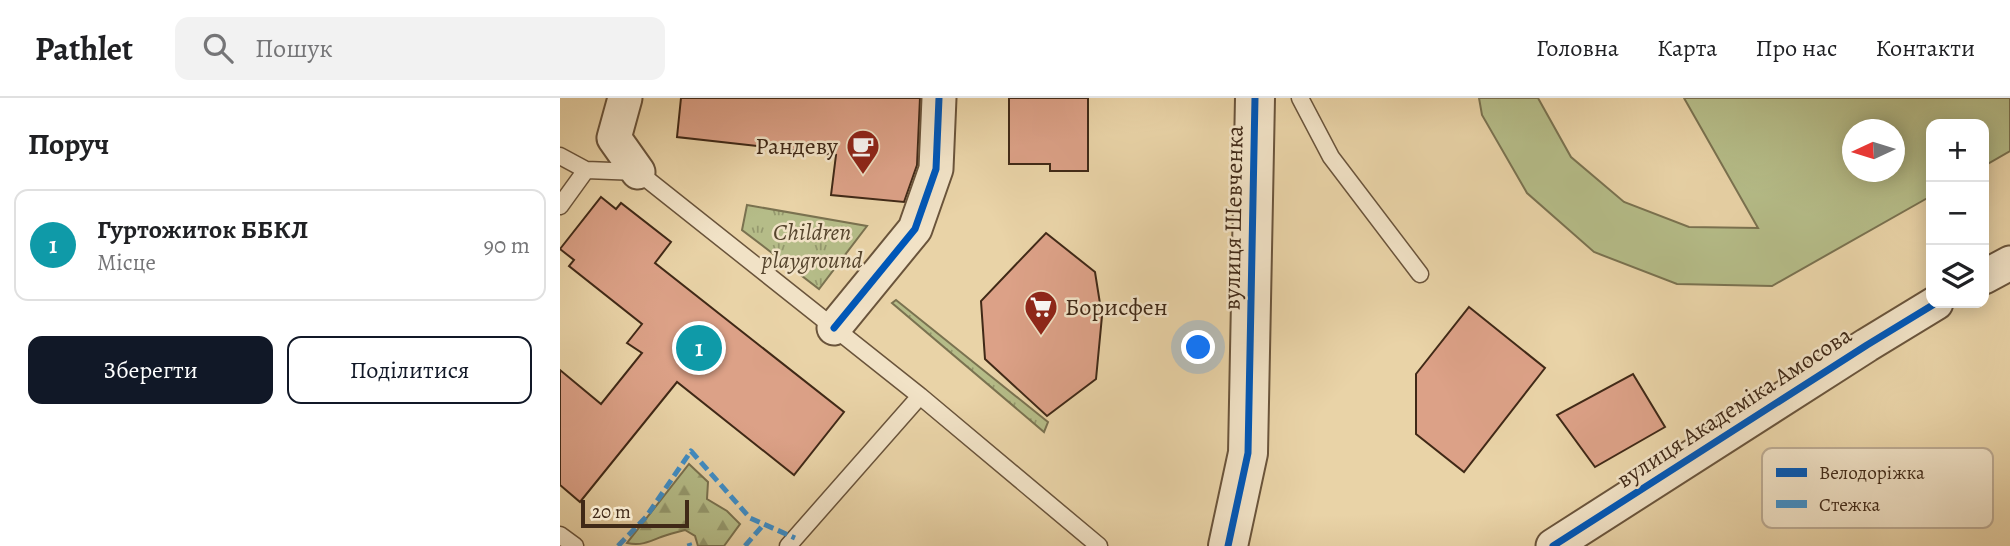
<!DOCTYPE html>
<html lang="uk">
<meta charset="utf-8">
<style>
:root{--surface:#fff;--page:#f2f2f2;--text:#202124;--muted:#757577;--line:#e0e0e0;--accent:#111827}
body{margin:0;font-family:Alegreya,serif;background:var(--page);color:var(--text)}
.controls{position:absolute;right:21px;top:21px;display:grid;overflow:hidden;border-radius:14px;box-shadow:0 4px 18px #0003}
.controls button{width:63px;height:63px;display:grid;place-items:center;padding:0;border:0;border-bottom:2px solid var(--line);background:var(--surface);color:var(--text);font:35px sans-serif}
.compass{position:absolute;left:1282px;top:21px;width:63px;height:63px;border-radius:50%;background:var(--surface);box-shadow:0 4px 18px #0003;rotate:266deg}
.scale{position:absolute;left:21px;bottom:18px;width:108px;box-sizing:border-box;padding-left:7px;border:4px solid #402917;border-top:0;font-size:19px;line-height:24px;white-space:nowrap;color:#402917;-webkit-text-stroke:5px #f1e2c6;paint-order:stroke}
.you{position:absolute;left:639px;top:250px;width:24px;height:24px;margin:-18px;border:5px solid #fff;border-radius:50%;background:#1a73e8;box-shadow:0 0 0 10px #1a73e833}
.badge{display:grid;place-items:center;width:46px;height:46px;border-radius:50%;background:var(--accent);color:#fff;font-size:23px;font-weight:700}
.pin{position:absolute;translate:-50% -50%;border:4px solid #fff;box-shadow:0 2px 7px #0006}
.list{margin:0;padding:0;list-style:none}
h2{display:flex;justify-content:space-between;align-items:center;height:91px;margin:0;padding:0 28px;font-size:30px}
h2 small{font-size:23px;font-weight:400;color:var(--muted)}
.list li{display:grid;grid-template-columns:46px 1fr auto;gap:21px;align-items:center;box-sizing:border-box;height:112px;margin:0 14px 14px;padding:0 14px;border:2px solid var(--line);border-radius:14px}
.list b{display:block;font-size:26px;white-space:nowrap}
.list p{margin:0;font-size:23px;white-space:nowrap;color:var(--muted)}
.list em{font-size:23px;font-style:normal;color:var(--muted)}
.actions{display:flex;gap:14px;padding:21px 28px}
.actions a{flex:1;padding:16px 0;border:2px solid var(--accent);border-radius:14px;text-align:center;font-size:24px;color:var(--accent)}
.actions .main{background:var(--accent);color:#fff}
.icon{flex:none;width:38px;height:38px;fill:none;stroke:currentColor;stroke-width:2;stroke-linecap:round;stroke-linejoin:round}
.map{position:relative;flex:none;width:1450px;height:448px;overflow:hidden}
header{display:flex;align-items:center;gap:42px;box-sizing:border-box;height:98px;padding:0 35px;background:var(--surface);border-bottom:2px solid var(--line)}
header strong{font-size:33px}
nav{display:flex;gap:38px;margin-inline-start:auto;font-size:24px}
.search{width:490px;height:63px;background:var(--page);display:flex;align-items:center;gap:18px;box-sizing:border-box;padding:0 24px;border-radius:14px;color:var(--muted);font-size:26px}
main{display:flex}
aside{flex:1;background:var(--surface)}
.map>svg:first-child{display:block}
.grass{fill:url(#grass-tufts);stroke:#7a7250;stroke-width:2}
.forest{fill:url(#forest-firs);stroke:#7a7250;stroke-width:2}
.pitch{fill:#b5bc88;stroke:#7a7250;stroke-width:2;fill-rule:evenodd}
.building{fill:#dca187;stroke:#402917;stroke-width:2}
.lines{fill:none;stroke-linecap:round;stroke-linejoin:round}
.service-casing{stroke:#6a543b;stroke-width:19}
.minor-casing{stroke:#6a543b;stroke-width:37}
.tertiary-casing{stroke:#6a543b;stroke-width:42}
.service{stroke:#f1e2c6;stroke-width:16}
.minor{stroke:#f1e2c6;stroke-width:33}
.tertiary{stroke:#f1e2c6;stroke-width:38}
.quiet{stroke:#3f8fc9;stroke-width:5;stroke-dasharray:10 5;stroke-linecap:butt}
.cycleway-casing{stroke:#f1e2c6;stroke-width:11}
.cycleway{stroke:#0057b8;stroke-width:7}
.labels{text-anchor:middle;stroke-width:5;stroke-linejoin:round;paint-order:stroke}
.poi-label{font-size:24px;fill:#402917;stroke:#f1e2c6;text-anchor:end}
.street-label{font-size:24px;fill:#402917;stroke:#f1e2c6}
.park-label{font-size:24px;font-style:italic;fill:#57462e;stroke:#f1e2c6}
.key{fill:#f1e2c6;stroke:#bcaa92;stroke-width:2}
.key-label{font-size:19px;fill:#402917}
</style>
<header>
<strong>Pathlet</strong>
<div class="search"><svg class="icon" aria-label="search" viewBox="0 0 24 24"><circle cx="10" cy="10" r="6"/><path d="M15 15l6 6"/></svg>Пошук</div>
<nav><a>Головна</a><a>Карта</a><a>Про нас</a><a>Контакти</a></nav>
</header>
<main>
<aside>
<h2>Поруч<small></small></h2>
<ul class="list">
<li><span class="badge" style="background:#0f9aa8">1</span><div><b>Гуртожиток ББКЛ</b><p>Місце</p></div><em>90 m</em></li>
</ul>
<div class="actions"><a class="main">Зберегти</a><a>Поділитися</a></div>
</aside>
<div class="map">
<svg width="1450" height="448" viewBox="0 0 1450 448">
<defs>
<pattern id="grass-tufts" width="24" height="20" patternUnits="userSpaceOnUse" patternTransform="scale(1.75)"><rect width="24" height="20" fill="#b5bc88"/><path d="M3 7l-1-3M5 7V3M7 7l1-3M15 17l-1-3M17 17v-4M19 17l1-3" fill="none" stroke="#95996e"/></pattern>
<pattern id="forest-firs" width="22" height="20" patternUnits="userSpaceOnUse" patternTransform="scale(1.75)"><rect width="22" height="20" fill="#b5bc88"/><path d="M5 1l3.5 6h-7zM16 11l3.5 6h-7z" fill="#95996e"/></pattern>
</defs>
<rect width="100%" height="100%" fill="#e9d3a7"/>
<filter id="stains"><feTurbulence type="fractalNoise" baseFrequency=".00286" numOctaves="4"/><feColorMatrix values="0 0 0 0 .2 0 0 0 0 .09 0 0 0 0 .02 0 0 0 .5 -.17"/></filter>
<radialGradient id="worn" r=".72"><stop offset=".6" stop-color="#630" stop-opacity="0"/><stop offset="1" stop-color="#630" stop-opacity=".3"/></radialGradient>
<path class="grass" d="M187,107l120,21 -48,63 -77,-59z
M336,202l152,122 -4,10 -152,-129z"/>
<path class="forest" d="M129,366l19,18 -1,17 20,12 13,13 -16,22h-26l-3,-10 -10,-6c-8,2 -16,4 -24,7 -12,5 -21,9 -34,6z"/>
<path class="pitch" d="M919,0h59l33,59 53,45 65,25 69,1 -74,-130h326v53l-26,15v-42h-53v72l-159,90 -95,-2 -83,-32 -67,-59 -45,-78zM1293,32h42v42h-42z"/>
<path class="building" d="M121,0h239l-3,67 -13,37 -73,-7 5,-40 -159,-18z
M449,0h79v73h-38v-7h-41z
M41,99l15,12 5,-6 50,39 -16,21 189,149 -50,63 -117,-93 -97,120 -20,-17v-115l41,34 41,-51 -15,-10 15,-19 -73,-58 5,-6 -14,-11z
M486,135l49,39 7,44 -6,63 -49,37 -62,-57 -4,-58z
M909,209l76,61 -81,104 -48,-38v-60z
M1073,276l32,53 -70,40 -38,-52z"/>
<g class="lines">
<defs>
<path id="service" d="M740,0l31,59 89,117
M0,58l26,14
M0,108l26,-36 52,2 282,224 179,150
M0,437l15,11
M228,448l132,-150"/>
<path id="minor" d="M65,0l-11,40 24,34
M1424,179l26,-14
M274,230l81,-99 21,-60 3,-71
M993,448l314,-201 69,-42"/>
<path id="tertiary" d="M668,448l20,-93 7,-355"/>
</defs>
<use href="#service" class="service-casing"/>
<use href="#minor" class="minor-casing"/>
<use href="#tertiary" class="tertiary-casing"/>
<use href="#service" class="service"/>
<use href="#minor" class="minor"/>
<use href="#tertiary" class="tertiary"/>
<path class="quiet" d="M129,445l1,3
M58,448l28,-29 45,-66 59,67 45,20
M185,448l19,-22"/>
<defs>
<path id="cycleway" d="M274,230l81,-99 21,-60 3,-71
M668,448l20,-93 7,-355
M993,448l314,-201 69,-42"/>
</defs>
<use href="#cycleway" class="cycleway-casing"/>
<use href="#cycleway" class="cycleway"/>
</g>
<defs>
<symbol id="cafe-pin" viewBox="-11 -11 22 30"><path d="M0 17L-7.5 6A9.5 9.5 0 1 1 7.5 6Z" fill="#8f2418" stroke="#f1e2c6"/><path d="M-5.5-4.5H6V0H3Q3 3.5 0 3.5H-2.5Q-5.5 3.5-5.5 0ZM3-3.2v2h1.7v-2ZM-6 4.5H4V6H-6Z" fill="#fff"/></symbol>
<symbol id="supermarket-pin" viewBox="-11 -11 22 30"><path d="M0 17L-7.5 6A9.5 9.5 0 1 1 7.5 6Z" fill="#8f2418" stroke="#f1e2c6"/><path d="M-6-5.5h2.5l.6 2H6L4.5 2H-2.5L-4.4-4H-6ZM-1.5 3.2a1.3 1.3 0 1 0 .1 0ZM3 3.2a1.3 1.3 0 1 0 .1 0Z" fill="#fff"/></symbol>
</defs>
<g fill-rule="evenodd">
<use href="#cafe-pin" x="284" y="29" width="38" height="52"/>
<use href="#supermarket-pin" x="462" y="190" width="38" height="52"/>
</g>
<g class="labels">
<g class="poi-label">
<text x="278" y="56">Рандеву</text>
<text x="505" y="217" text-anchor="start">Борисфен</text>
</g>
<g class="street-label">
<text transform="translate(673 120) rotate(-89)" y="8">вулиця Шевченка</text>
<text transform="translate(1174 309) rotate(-33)" y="8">вулиця Академіка Амосова</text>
</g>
<g class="park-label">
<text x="252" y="142">Children<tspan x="252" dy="28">playground</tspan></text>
</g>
</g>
<rect x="1202" y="350" width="231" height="80" rx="10" class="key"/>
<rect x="1216" y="370" width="31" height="9" fill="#0057b8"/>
<rect x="1216" y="402" width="31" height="8" fill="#3f8fc9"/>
<g class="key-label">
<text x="1259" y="381">Велодоріжка</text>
<text x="1259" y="413">Стежка</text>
</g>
<rect width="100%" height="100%" filter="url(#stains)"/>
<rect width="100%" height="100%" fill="url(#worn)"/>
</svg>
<div class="controls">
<button>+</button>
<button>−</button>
<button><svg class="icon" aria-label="layers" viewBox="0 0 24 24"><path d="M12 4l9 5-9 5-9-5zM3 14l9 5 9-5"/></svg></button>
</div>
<svg class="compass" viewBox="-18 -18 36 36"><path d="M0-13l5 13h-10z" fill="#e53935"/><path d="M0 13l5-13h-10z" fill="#757577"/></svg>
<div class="scale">20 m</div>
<div class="you"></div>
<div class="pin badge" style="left:139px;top:250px;background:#0f9aa8">1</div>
</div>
</main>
